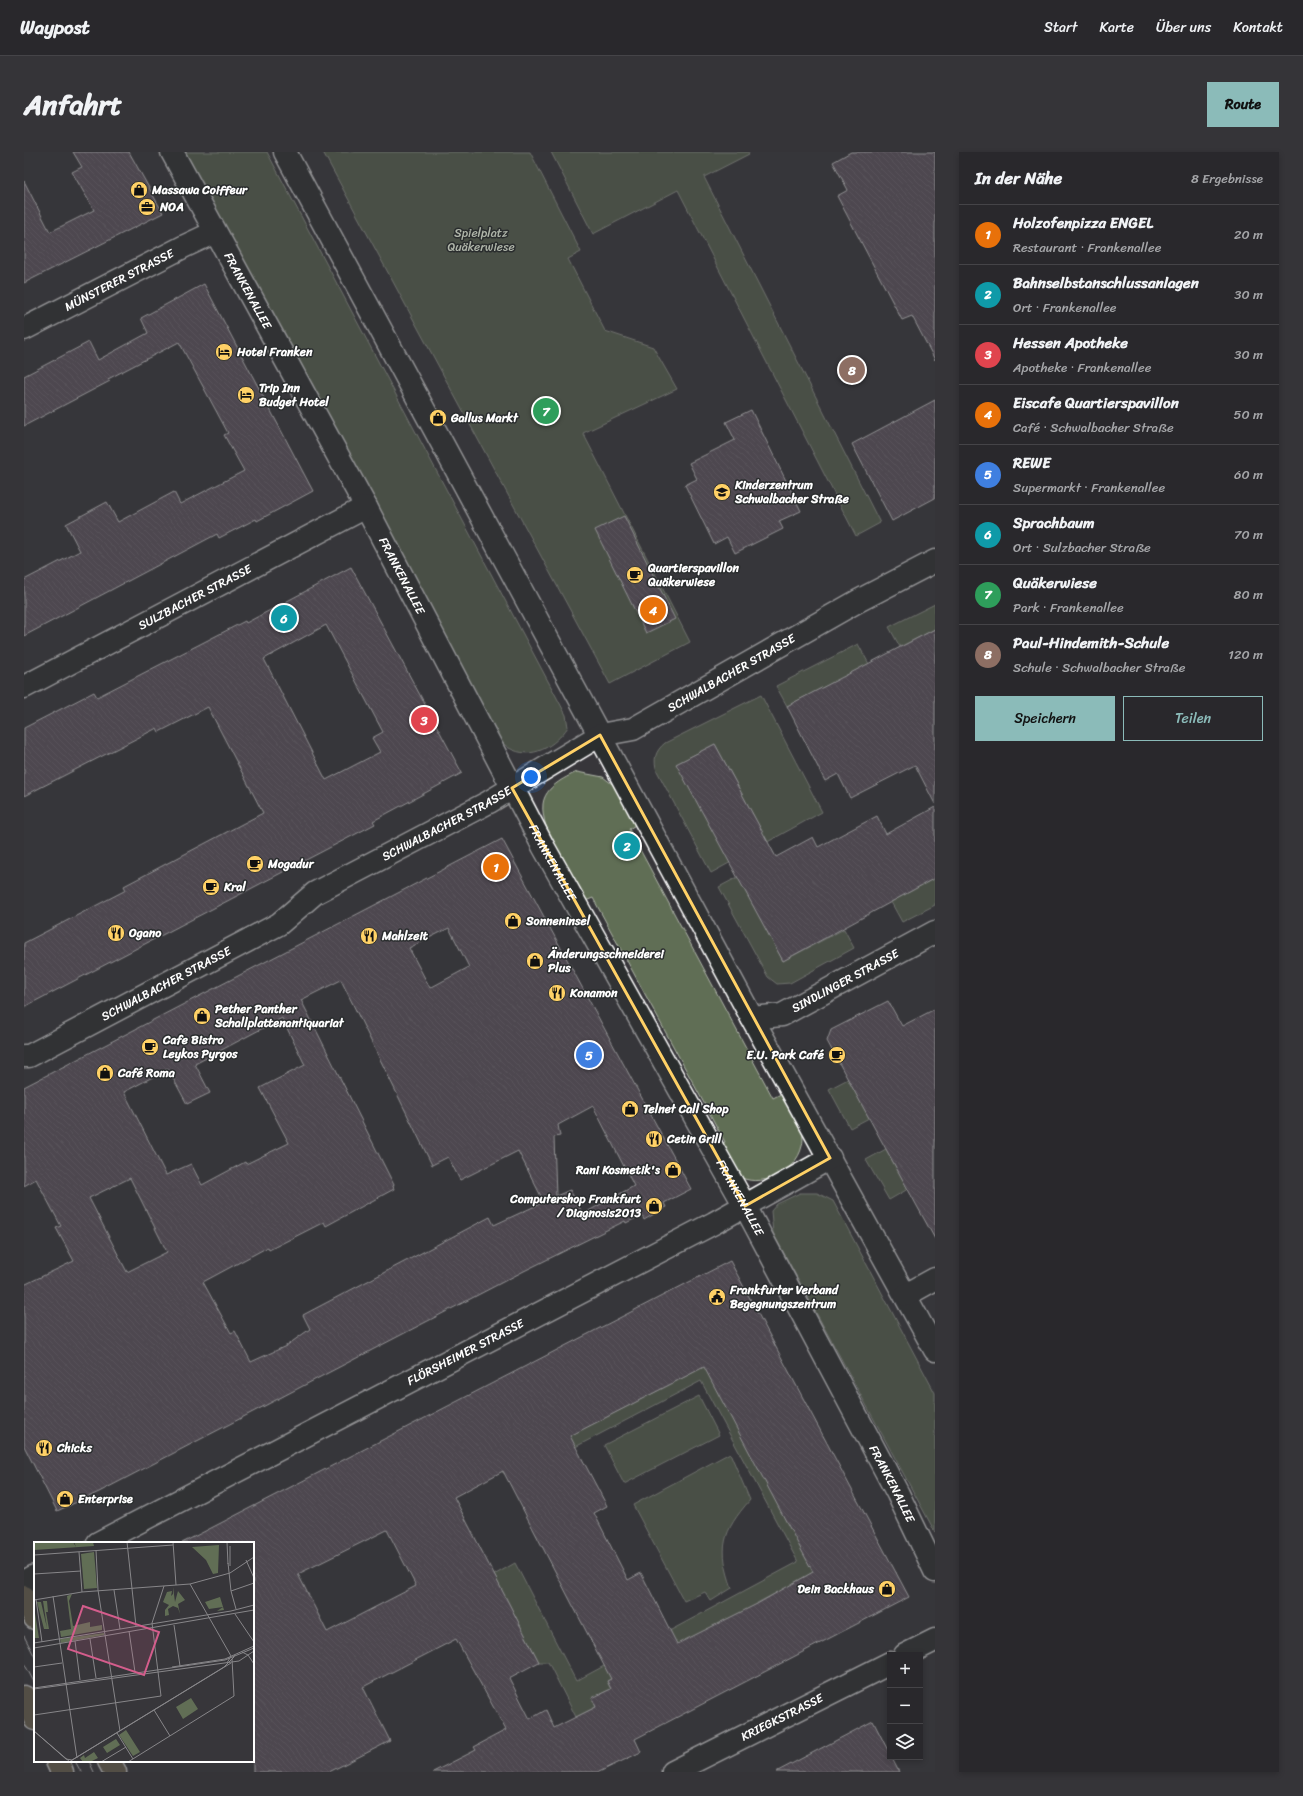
<!DOCTYPE html>
<html lang="de">
<meta charset="utf-8">
<style>
:root{--surface:#29282c;--page:#353438;--text:#f1f3f6;--muted:#a5a6a9;--line:#454448;--accent:#8bbbb9}
body{margin:0;font-family:Sriracha,sans-serif;background:var(--page);color:var(--text)}
.controls{position:absolute;right:12px;bottom:12px;display:grid;overflow:hidden;border-radius:0px;box-shadow:0 2px 6px #0003}
.controls button{width:36px;height:36px;display:grid;place-items:center;padding:0;border:0;border-bottom:1px solid var(--line);background:var(--surface);color:var(--text);font:20px sans-serif}
.you{position:absolute;left:507px;top:625px;width:14px;height:14px;margin:-10px;border:3px solid #fff;border-radius:50%;background:#1a73e8;box-shadow:0 0 0 6px #1a73e833}
.badge{display:grid;place-items:center;width:26px;height:26px;border-radius:50%;background:var(--accent);color:#fff;font-size:13px;font-weight:700}
.pin{position:absolute;translate:-50% -50%;border:2px solid #fff;box-shadow:0 1px 4px #0006}
.list{margin:0;padding:0;list-style:none}
h2{display:flex;justify-content:space-between;align-items:center;height:52px;margin:0;padding:0 16px;font-size:17px}
h2 small{font-size:13px;font-weight:400;color:var(--muted)}
.list li{display:grid;grid-template-columns:26px 1fr auto;gap:12px;align-items:center;box-sizing:border-box;height:60px;padding:0 16px;border-top:1px solid var(--line)}
.list b{display:block;font-size:15px;white-space:nowrap}
.list p{margin:0;font-size:13px;white-space:nowrap;color:var(--muted)}
.list em{font-size:13px;font-style:normal;color:var(--muted)}
.actions{display:flex;gap:8px;padding:12px 16px}
.actions a{flex:1;padding:9px 0;border:1px solid var(--accent);border-radius:0px;text-align:center;font-size:14px;color:var(--accent)}
.actions .main{background:var(--accent);color:#111}
.icon{flex:none;width:22px;height:22px;fill:none;stroke:currentColor;stroke-width:2;stroke-linecap:round;stroke-linejoin:round}
.map{position:relative;flex:none;width:911px;height:1620px;overflow:hidden;border-radius:0px}
header{display:flex;align-items:center;gap:24px;box-sizing:border-box;height:56px;padding:0 20px;background:var(--surface);border-bottom:1px solid var(--line)}
header strong{font-size:19px}
nav{display:flex;gap:22px;margin-inline-start:auto;font-size:14px}
.intro{display:flex;align-items:center;justify-content:space-between;box-sizing:border-box;height:96px;padding:0 24px}
h1{margin:0;font-size:28px}
.button{padding:10px 18px;border-radius:0px;background:var(--accent);color:#111;font-size:14px;font-weight:700}
main{display:flex;gap:24px;padding:0 24px}
aside{flex:1;background:var(--surface);border-radius:0px;box-shadow:0 2px 6px #0003}
.map>svg:first-child{display:block}
.green{fill:#616e55;stroke:#b0b6aa;fill-rule:evenodd}
.building{fill:url(#building-back-hatch);stroke:#fff;fill-rule:evenodd}
.lines{fill:none;stroke-linecap:round;stroke-linejoin:round}
.minor-casing{stroke:#fff;stroke-width:25}
.major-casing{stroke:#fff;stroke-width:25}
.minor{stroke:#2a2d2e;stroke-width:22}
.major{stroke:#746b52;stroke-width:22}
.tram{stroke:#fff;stroke-width:1}
.marked{fill:none;stroke:#ffd166;stroke-width:3;stroke-linejoin:round}
.labels{text-anchor:middle;stroke-width:3;stroke-linejoin:round;paint-order:stroke}
.poi-label{font-size:12px;font-weight:bold;fill:#fff;stroke:#2a2d2e;text-anchor:start}
.park-label{font-size:12px;fill:#b0b6aa;stroke:#2a2d2e}
.street-label{font-size:12px;fill:#fff;stroke:#2a2d2e}
.inset-road{fill:none;stroke:#878689;stroke-width:1}
.view{fill:#d45d8c;fill-opacity:0.15;stroke:#d45d8c;stroke-width:2}
.inset-edge{fill:none;stroke:#fff;stroke-width:2}
</style>
<header>
<strong>Waypost</strong>
<nav><a>Start</a><a>Karte</a><a>Über uns</a><a>Kontakt</a></nav>
</header>
<div class="intro"><h1>Anfahrt</h1><a class="button">Route</a></div>
<main>
<div class="map">
<svg width="911" height="1620" viewBox="0 0 911 1620">
<defs>
<pattern id="building-back-hatch" width="6" height="6" patternUnits="userSpaceOnUse"><rect width="6" height="6" fill="#695b69"/><path d="M-1 5l2 2M0 0l6 6M5-1l2 2" fill="none" stroke="#807480"/></pattern>
</defs>
<rect width="100%" height="100%" fill="#37363a"/>
<filter id="ink" filterUnits="userSpaceOnUse"><feTurbulence type="fractalNoise" baseFrequency=".025" numOctaves="2"/><feDisplacementMap in="SourceGraphic" scale="8" xChannelSelector="R" yChannelSelector="G"/><feConvolveMatrix kernelMatrix="1 2 1 2 8 2 1 2 1" color-interpolation-filters="sRGB"/></filter>
<g filter="url(#ink)">
<path class="green" d="M158,0h85l299,563 2,12c-13,19 -36,34 -59,21 -5,-3 -10,-9 -14,-13z
M299,0h207l51,100 -13,7 37,72 48,16 24,42 -94,44 107,209 -80,42z
M527,0h197l1,2 -45,23 176,346 -24,13 -178,-346 -85,44z
M911,452v25l-35,18 -11,-20z
M834,492l11,20 -82,42 -11,-20z
M737,543l61,117 -111,61 -54,-102c-4,-11 -2,-20 8,-28zM691,592l44,82 -83,-62z
M553,620l26,5 13,10 21,37 -8,5 144,269 10,-5c8,15 24,35 19,53 -6,27 -43,44 -66,29 -8,-5 -13,-21 -18,-29l7,-4 -132,-244 -10,4c-12,-23 -43,-72 -40,-98 2,-17 21,-26 34,-32z
M714,725l45,84 61,-32 10,19 -64,35 -13,1 -9,-7 -49,-90z
M911,726v27l-33,17 -11,-20z
M824,927l21,39 -19,10 -21,-39z
M862,997l22,40 -19,11 -23,-40z
M776,1041h17l16,8 102,192v139l-162,-299 -2,-22 6,-7z
M683,1201l120,222 -17,-1 -17,9 3,8 -20,2 -19,10 4,9 -112,47 -42,22 4,8 -19,9 4,9 -20,10 -28,-55h-9l-45,-87 21,-12 61,118 222,-119 -97,-181 -181,95c-13,1 -17,-1 -24,-12l101,-42 101,-52z
M675,1244l20,39 -95,49 -20,-39z
M706,1301l20,47c-28,32 -32,48 -18,88l-21,13 -6,-9 -21,9 -51,-96z"/>
<path class="building" d="M49,0h56l34,61 -139,70v-102l26,51 44,-22 -22,-38 10,-5z
M827,0h84v208l-23,-44 -10,4 -65,-124 11,-6 -15,-28z
M180,132l109,207 -56,30 -1,-2 -37,19 -2,-4 -193,102v-56l56,-29 -14,-27 41,-22 11,20 56,-30 6,12 64,-33 -20,-36 4,-2 -49,-91 -71,37 2,2 -86,45v-50l65,-34 9,18 50,-27 -7,-15z
M911,248v98l-43,23 -40,-77z
M727,258l50,101 -22,10 4,8 -48,24 -8,-16 -13,7 -29,-59 12,-6 -8,-16 46,-23 -9,-18z
M600,364l51,103 -29,14 -51,-103z
M327,415l111,206 -89,48 2,3 -351,183v-64l102,-53 -2,-4 139,-73 -55,-106 -49,25 -2,-4 -133,68v-68l70,-36 3,5 148,-76 1,2zM302,473l57,107 -11,6 8,14 -54,28 -62,-121z
M911,477v175l-20,-39 -65,33 -12,-24 -13,7 -38,-75z
M691,592l61,113 37,-20 5,10 59,-31 9,18 49,-27v71l-152,83 -107,-197z
M478,687l189,350 -27,14 2,4 -22,13 -2,-5 -16,8 -1,-2 -101,50 -425,221 -42,19 -33,-65v-161l50,-24 -18,-33 5,-2 -25,-47 -12,7v-99zM425,776l20,39 -39,21 -21,-40zM317,828l91,185 16,-8 12,23 58,-29 26,51 -50,23 -4,-8 -187,98 7,14 -24,17 -35,16 -16,-31 -4,2 -28,-51 65,-35 1,3 55,-28 2,4 68,-37 -1,-3 1,-1 -93,-185zM258,866l23,47 -45,23 29,55 -43,21 -1,-2 -43,23 -11,-21 -25,11 -42,-83 44,-23 19,35 23,-11 -15,-29zM569,954l41,80 -51,28 -13,-24 -14,6 -2,-59 6,-1 -2,-11zM106,1026l37,74 -40,20 -38,-74z
M864,849l14,25 33,-17v230l-108,-198 4,-11z
M706,1109l179,336 -274,142 6,13 -42,20h-166l43,-22 -2,-3 32,-17 -50,-91 -93,48 27,54 -61,31h-76v-229h-71zM680,1215l109,205 -56,32 -80,40 -36,-71 -13,7 -34,-67 13,-7 -37,-70zM479,1319l108,208 -4,2 4,8 -19,9 4,9 -42,21 -8,-18 -16,9 -21,-41 30,-16 -85,-165zM363,1378l29,56 -89,46 -29,-58z
M849,1569l26,51h-123z"/>
<g class="lines">
<defs>
<g id="minor">
<path id="s1" d="M148,0l194,355 177,339 202,360 153,288 37,77"/>
<path d="M261,0l467,866 183,332"/>
<path id="s2" d="M0,177l161,-83 30,-14"/>
<path id="s3" d="M0,535l342,-180"/>
<path id="s4" d="M728,866l30,-3 153,-83"/>
<path id="s5" d="M0,904h5l250,-132 36,-31 174,-91 111,-67 33,-6 225,-128 77,-40"/>
<path d="M882,1143l29,-16"/>
<path id="s6" d="M74,1391l616,-320 116,-65"/>
<path d="M0,1430l11,-6"/>
<path d="M881,1503l30,-15"/>
<path id="s7" d="M649,1620l217,-109"/>
</g>
<path id="major" d="M0,1445l11,21
M0,1545l11,22
M33,1609l5,11
M85,1609l6,11"/>
</defs>
<use href="#minor" class="minor-casing"/>
<use href="#major" class="major-casing"/>
<use href="#minor" class="minor"/>
<use href="#major" class="major"/>
<path class="tram" d="M0,1484l11,21
M0,1511l11,21
M51,1609l6,11
M65,1609l5,11"/>
</g>
</g>
<path d="M0 0H911V1620H0ZM576,583l230,423 -85,48 -233,-418z" fill="#37363a" fill-opacity=".55" fill-rule="evenodd"/>
<path class="marked" d="M576,583l230,423 -85,48 -233,-418z"/>
<defs>
<symbol id="shop-disc" viewBox="-11 -11 22 22"><circle r="9.5" fill="#ffd166" stroke="#2a2d2e"/><path d="M-5-2.5h2.3a2.7 3.5 0 0 1 5.4 0H5L5.5 6h-11ZM-1.5-2.5h3a1.5 2.3 0 0 0-3 0Z" fill="#111"/></symbol>
<symbol id="office-disc" viewBox="-11 -11 22 22"><circle r="9.5" fill="#ffd166" stroke="#2a2d2e"/><path d="M-6-3h4V-5.5h4V-3h4V5H-6ZM-1-4.5V-3h2v-1.5ZM-6 0V1H6V0Z" fill="#111"/></symbol>
<symbol id="hotel-disc" viewBox="-11 -11 22 22"><circle r="9.5" fill="#ffd166" stroke="#2a2d2e"/><path d="M-6-4.5h1.5V1H6V5H4.5V3h-9V5H-6ZM-4 0a1.8 1.8 0 1 1 3.6 0ZM.5 0V-2.5h3Q6-2.5 6 0Z" fill="#111"/></symbol>
<symbol id="school-disc" viewBox="-11 -11 22 22"><circle r="9.5" fill="#ffd166" stroke="#2a2d2e"/><path d="M0-5L7-2L0 1L-7-2ZM-4 1L0 2.5L4 1V4Q0 6-4 4Z" fill="#111"/></symbol>
<symbol id="cafe-disc" viewBox="-11 -11 22 22"><circle r="9.5" fill="#ffd166" stroke="#2a2d2e"/><path d="M-5.5-4.5H6V0H3Q3 3.5 0 3.5H-2.5Q-5.5 3.5-5.5 0ZM3-3.2v2h1.7v-2ZM-6 4.5H4V6H-6Z" fill="#111"/></symbol>
<symbol id="restaurant-disc" viewBox="-11 -11 22 22"><circle r="9.5" fill="#ffd166" stroke="#2a2d2e"/><path d="M-5-6h1v4h1v-4h1v4h1v-4h1v5L-1.5 .5V6h-2V.5L-5-1ZM5-6V6H3V1.5H1.5Q1.5-4 5-6Z" fill="#111"/></symbol>
<symbol id="civic-disc" viewBox="-11 -11 22 22"><circle r="9.5" fill="#ffd166" stroke="#2a2d2e"/><path d="M-.6-6.5H3V-4.5H.6V-3L4-1V1h2V6H-6V1h2V-1L-.6-3ZM-1.2 2.5V6h2.4V2.5Z" fill="#111"/></symbol>
</defs>
<g fill-rule="evenodd">
<use href="#shop-disc" x="105" y="28" width="20" height="20"/>
<use href="#office-disc" x="113" y="45" width="20" height="20"/>
<use href="#hotel-disc" x="190" y="190" width="20" height="20"/>
<use href="#hotel-disc" x="212" y="233" width="20" height="20"/>
<use href="#shop-disc" x="404" y="256" width="20" height="20"/>
<use href="#school-disc" x="688" y="330" width="20" height="20"/>
<use href="#cafe-disc" x="601" y="413" width="20" height="20"/>
<use href="#cafe-disc" x="221" y="702" width="20" height="20"/>
<use href="#cafe-disc" x="177" y="725" width="20" height="20"/>
<use href="#shop-disc" x="479" y="759" width="20" height="20"/>
<use href="#restaurant-disc" x="82" y="771" width="20" height="20"/>
<use href="#restaurant-disc" x="335" y="774" width="20" height="20"/>
<use href="#shop-disc" x="501" y="799" width="20" height="20"/>
<use href="#restaurant-disc" x="523" y="831" width="20" height="20"/>
<use href="#shop-disc" x="168" y="854" width="20" height="20"/>
<use href="#cafe-disc" x="116" y="885" width="20" height="20"/>
<use href="#cafe-disc" x="803" y="893" width="20" height="20"/>
<use href="#shop-disc" x="71" y="911" width="20" height="20"/>
<use href="#shop-disc" x="596" y="947" width="20" height="20"/>
<use href="#restaurant-disc" x="620" y="977" width="20" height="20"/>
<use href="#shop-disc" x="639" y="1008" width="20" height="20"/>
<use href="#shop-disc" x="620" y="1044" width="20" height="20"/>
<use href="#civic-disc" x="683" y="1135" width="20" height="20"/>
<use href="#restaurant-disc" x="10" y="1286" width="20" height="20"/>
<use href="#shop-disc" x="31" y="1337" width="20" height="20"/>
<use href="#shop-disc" x="853" y="1427" width="20" height="20"/>
</g>
<g class="labels">
<g class="poi-label">
<text x="128" y="42">Massawa Coiffeur</text>
<text x="136" y="59">NOA</text>
<text x="213" y="204">Hotel Franken</text>
<text x="235" y="240">Trip Inn<tspan x="235" dy="14">Budget Hotel</tspan></text>
<text x="427" y="270">Gallus Markt</text>
<text x="711" y="337">Kinderzentrum<tspan x="711" dy="14">Schwalbacher Straße</tspan></text>
<text x="624" y="420">Quartierspavillon<tspan x="624" dy="14">Quäkerwiese</tspan></text>
<text x="244" y="716">Mogadur</text>
<text x="200" y="739">Kral</text>
<text x="502" y="773">Sonneninsel</text>
<text x="105" y="785">Ogano</text>
<text x="358" y="788">Mahlzeit</text>
<text x="524" y="806">Änderungsschneiderei<tspan x="524" dy="14">Plus</tspan></text>
<text x="546" y="845">Konamon</text>
<text x="191" y="861">Pether Panther<tspan x="191" dy="14">Schallplattenantiquariat</tspan></text>
<text x="139" y="892">Cafe Bistro<tspan x="139" dy="14">Leykos Pyrgos</tspan></text>
<text x="800" y="907" text-anchor="end">E.U. Park Café</text>
<text x="94" y="925">Café Roma</text>
<text x="619" y="961">Telnet Call Shop</text>
<text x="643" y="991">Cetin Grill</text>
<text x="636" y="1022" text-anchor="end">Rani Kosmetik's</text>
<text x="617" y="1051" text-anchor="end">Computershop Frankfurt<tspan x="617" dy="14">/ Diagnosis2013</tspan></text>
<text x="706" y="1142">Frankfurter Verband<tspan x="706" dy="14">Begegnungszentrum</tspan></text>
<text x="33" y="1300">Chicks</text>
<text x="54" y="1351">Enterprise</text>
<text x="850" y="1441" text-anchor="end">Dein Backhaus</text>
</g>
<g class="park-label">
<text x="457" y="85">Spielplatz<tspan x="457" dy="14">Quäkerwiese</tspan></text>
</g>
<g class="street-label">
<text dy="4" stroke="none"><textPath href="#s2" startOffset="107">MÜNSTERER STRASSE</textPath></text>
<text dy="4" stroke="none"><textPath href="#s1" startOffset="158">FRANKENALLEE</textPath></text>
<text dy="4" stroke="none"><textPath href="#s1" startOffset="482">FRANKENALLEE</textPath></text>
<text dy="4" stroke="none"><textPath href="#s3" startOffset="193">SULZBACHER STRASSE</textPath></text>
<text dy="4" stroke="none"><textPath href="#s5" startOffset="808">SCHWALBACHER STRASSE</textPath></text>
<text dy="4" stroke="none"><textPath href="#s5" startOffset="484">SCHWALBACHER STRASSE</textPath></text>
<text dy="4" stroke="none"><textPath href="#s1" startOffset="806">FRANKENALLEE</textPath></text>
<text dy="4" stroke="none"><textPath href="#s4" startOffset="102">SINDLINGER STRASSE</textPath></text>
<text dy="4" stroke="none"><textPath href="#s5" startOffset="160">SCHWALBACHER STRASSE</textPath></text>
<text dy="4" stroke="none"><textPath href="#s1" startOffset="1190">FRANKENALLEE</textPath></text>
<text dy="4" stroke="none"><textPath href="#s6" startOffset="414">FLÖRSHEIMER STRASSE</textPath></text>
<text dy="4" stroke="none"><textPath href="#s1" startOffset="1514">FRANKENALLEE</textPath></text>
<text dy="4" stroke="none"><textPath href="#s7" startOffset="122">KRIEGKSTRASSE</textPath></text>
</g>
</g>
<g transform="translate(10 1390)">
<rect width="220" height="220" fill="#37363a"/>
<path d="M9,59h4l1,11h-2l3,17h-5l-7,-27h4l6,26zM0,65l5,31h-5z" fill="#616e55"/>
<path d="M0,0h39l3,5 -2,-5h19l1,4 -60,4zM185,3l-1,28 -5,1 -7,-14 -14,-13zM60,10l3,36 -13,1 -3,-35zM139,45l2,15 3,-11 7,9 -7,4 2,10 -2,-6 -5,-2 -5,3 1,6 -4,1v-6l4,-5 -6,-3 4,-10 5,-1 -1,5 2,-2zM38,52l-3,7 4,25 17,-4v5l12,-2v5l-41,7 -1,-6 11,-2 -4,-33zM186,55l4,13 -7,1 6,-4 -14,2 -4,-7zM70,91v2l-43,8 -1,-4zM157,156l7,11 -15,10 -7,-12zM92,188l14,22 -7,4 -14,-21zM82,197l4,6 -13,8 -4,-6zM60,210l4,6 -6,3 -9,1 -3,-4 4,-3 1,3z" fill="#616e55"/>
<path class="inset-road" d="M93,0l9,84M139,0l3,43M193,0l1,22M62,8l2,40 22,141M45,10l3,40M0,13l139,-10M212,18l8,18M194,21l3,28 5,18M196,24v-20M0,32l47,-3M156,42l41,72 -4,7M80,48l6,39M197,49l23,-8M19,54l24,162M2,57l6,43M0,58l48,-8 108,-8 40,-11 24,-16M201,72l19,28M140,83l6,41M95,89l6,41M56,97l6,39M41,99l5,39M0,101l197,-32 23,-6M0,106l220,-38M208,110l6,3 6,9M0,125l28,-4M138,125l53,-8 29,-13M0,146l191,-28 29,-12M0,147l205,-28 15,-10M120,168l16,26M0,173l127,-19 -9,-73 12,-37M0,189l36,31M0,189l32,28 6,1 152,-93 10,-10M83,191l16,26M35,220l162,-99M67,220l25,-15M94,220l106,-66 -2,-37 3,-4"/>
<path class="view" d="M49,64l76,26 -15,43 -76,-26z"/>
<rect width="220" height="220" class="inset-edge"/>
</g>
</svg>
<div class="controls">
<button>+</button>
<button>−</button>
<button><svg class="icon" aria-label="layers" viewBox="0 0 24 24"><path d="M12 4l9 5-9 5-9-5zM3 14l9 5 9-5"/></svg></button>
</div>
<div class="you"></div>
<div class="pin badge" style="left:472px;top:715px;background:#e8710a">1</div>
<div class="pin badge" style="left:603px;top:694px;background:#0f9aa8">2</div>
<div class="pin badge" style="left:400px;top:568px;background:#e0444e">3</div>
<div class="pin badge" style="left:629px;top:458px;background:#e8710a">4</div>
<div class="pin badge" style="left:565px;top:903px;background:#3f7fe0">5</div>
<div class="pin badge" style="left:260px;top:466px;background:#0f9aa8">6</div>
<div class="pin badge" style="left:522px;top:259px;background:#2e9e5b">7</div>
<div class="pin badge" style="left:828px;top:218px;background:#8d6e63">8</div>
</div>
<aside>
<h2>In der Nähe<small>8 Ergebnisse</small></h2>
<ul class="list">
<li><span class="badge" style="background:#e8710a">1</span><div><b>Holzofenpizza ENGEL</b><p>Restaurant · Frankenallee</p></div><em>20 m</em></li>
<li><span class="badge" style="background:#0f9aa8">2</span><div><b>Bahnselbstanschlussanlagen</b><p>Ort · Frankenallee</p></div><em>30 m</em></li>
<li><span class="badge" style="background:#e0444e">3</span><div><b>Hessen Apotheke</b><p>Apotheke · Frankenallee</p></div><em>30 m</em></li>
<li><span class="badge" style="background:#e8710a">4</span><div><b>Eiscafe Quartierspavillon</b><p>Café · Schwalbacher Straße</p></div><em>50 m</em></li>
<li><span class="badge" style="background:#3f7fe0">5</span><div><b>REWE</b><p>Supermarkt · Frankenallee</p></div><em>60 m</em></li>
<li><span class="badge" style="background:#0f9aa8">6</span><div><b>Sprachbaum</b><p>Ort · Sulzbacher Straße</p></div><em>70 m</em></li>
<li><span class="badge" style="background:#2e9e5b">7</span><div><b>Quäkerwiese</b><p>Park · Frankenallee</p></div><em>80 m</em></li>
<li><span class="badge" style="background:#8d6e63">8</span><div><b>Paul-Hindemith-Schule</b><p>Schule · Schwalbacher Straße</p></div><em>120 m</em></li>
</ul>
<div class="actions"><a class="main">Speichern</a><a>Teilen</a></div>
</aside>
</main>
